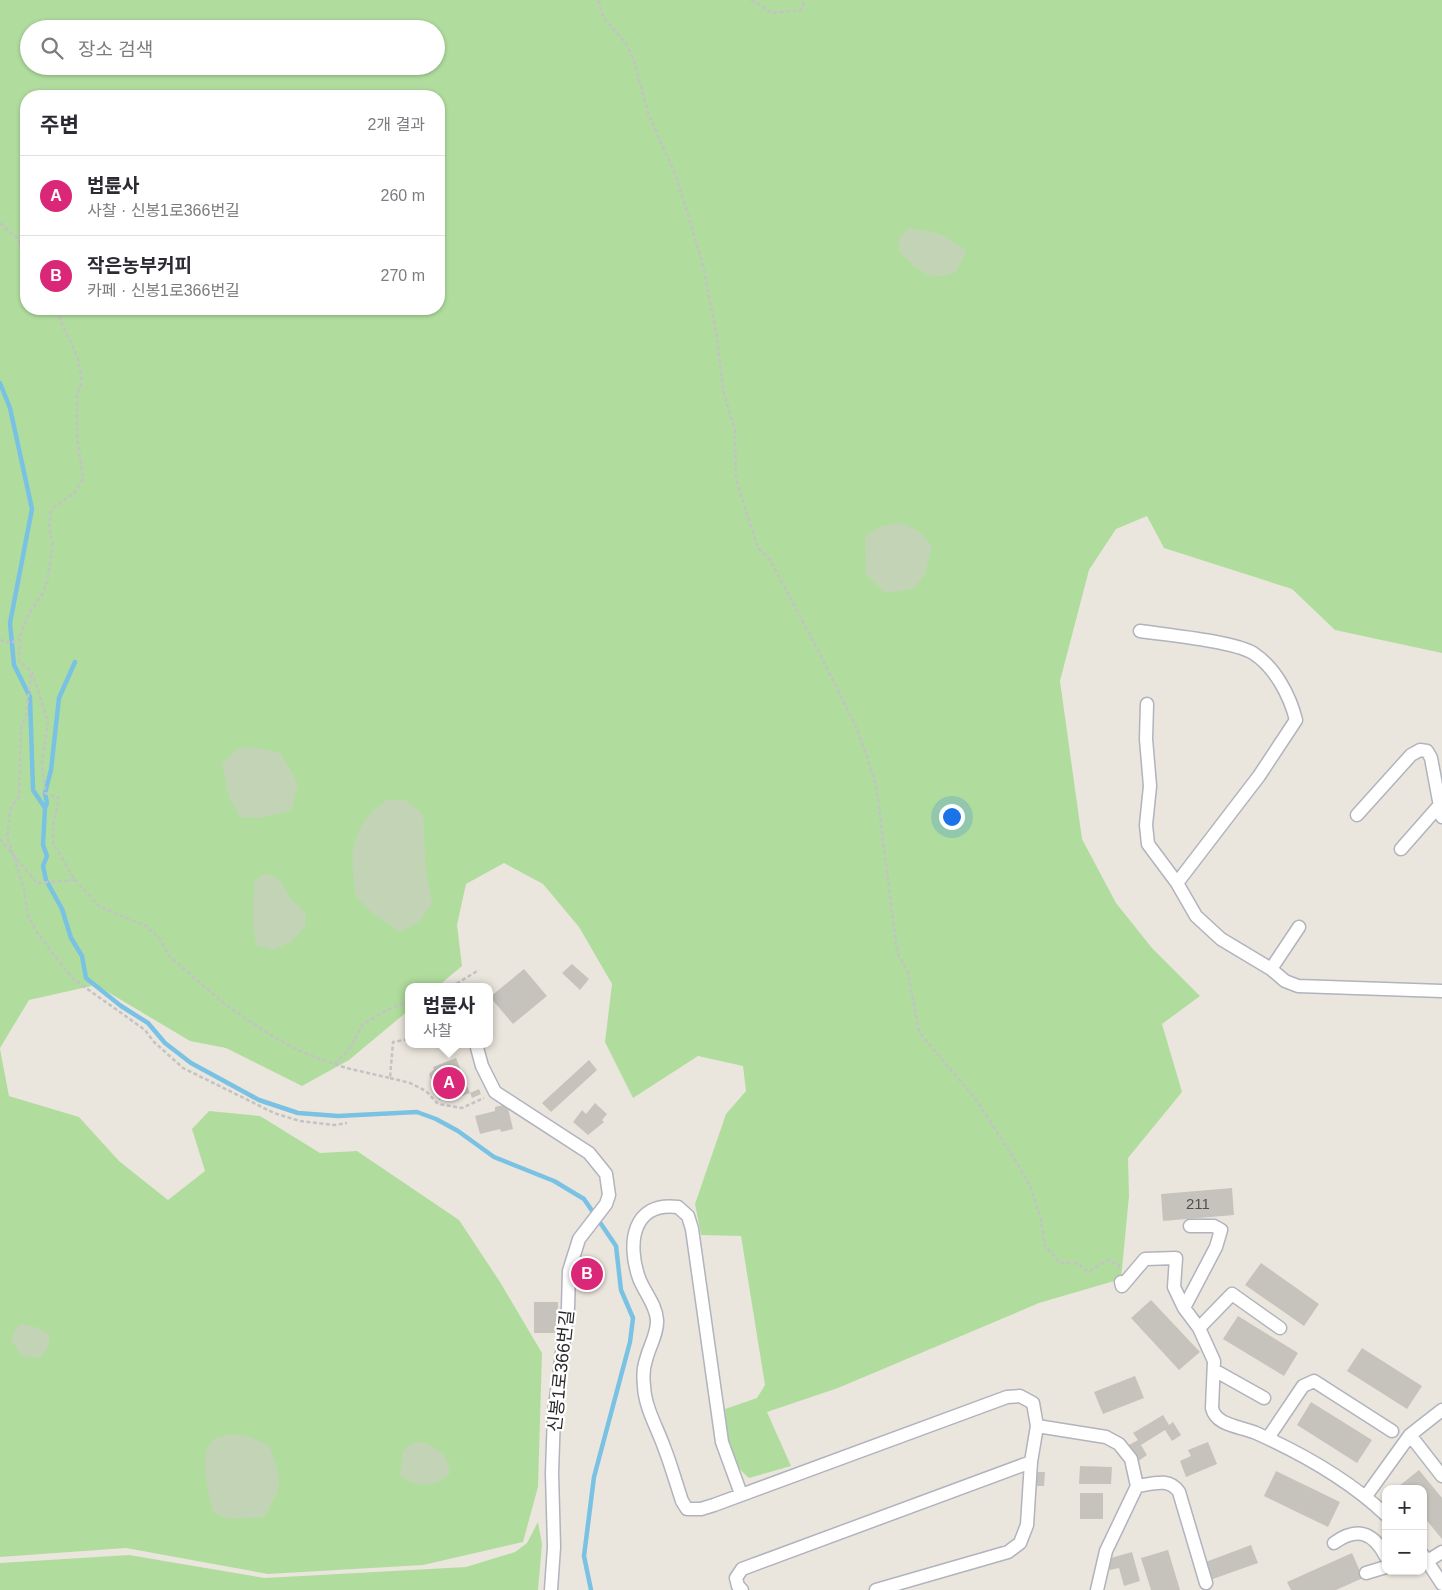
<!DOCTYPE html>
<html lang="ko">
<meta charset="utf-8">
<style>
:root{--surface:#fff;--page:#f2f2f3;--text:#2b2b33;--muted:#7c7c81;--line:#e1e1e2;--accent:#db2777}
body{margin:0;font-family:Arial,"Noto Sans KR",sans-serif;background:var(--page);color:var(--text)}
.controls{position:absolute;right:15px;bottom:15px;display:grid;overflow:hidden;border-radius:10px;box-shadow:0 1px 4px #0004}
.controls button{width:45px;height:45px;display:grid;place-items:center;padding:0;border:0;border-bottom:1px solid var(--line);background:var(--surface);color:var(--text);font:25px sans-serif}
.you{position:absolute;left:951px;top:816px;width:18px;height:18px;margin:-12px;border:4px solid #fff;border-radius:50%;background:#1a73e8;box-shadow:0 0 0 8px #1a73e833}
.badge{display:grid;place-items:center;width:32px;height:32px;border-radius:50%;background:var(--accent);color:#fff;font-size:16px;font-weight:700}
.pin{position:absolute;translate:-50% -50%;border:2px solid #fff;box-shadow:0 1px 5px #0006}
.popup{position:absolute;left:405px;top:983px;width:88px;height:65px;box-sizing:border-box;display:grid;place-content:center;border-radius:10px;background:var(--surface);filter:drop-shadow(0 1px 4px #0005);font-size:16px;white-space:nowrap;color:var(--muted)}
.popup b{font-size:19px;color:var(--text)}
.popup::after{content:'';position:absolute;left:50%;top:100%;margin-left:-10px;border:10px solid transparent;border-top-color:var(--surface)}
.list{margin:0;padding:0;list-style:none}
h2{display:flex;justify-content:space-between;align-items:center;height:65px;margin:0;padding:0 20px;font-size:21px}
h2 small{font-size:16px;font-weight:400;color:var(--muted)}
.list li{display:grid;grid-template-columns:32px 1fr auto;gap:15px;align-items:center;box-sizing:border-box;height:80px;padding:0 20px;border-top:1px solid var(--line)}
.list b{display:block;font-size:19px;white-space:nowrap}
.list p{margin:0;font-size:16px;white-space:nowrap;color:var(--muted)}
.list em{font-size:16px;font-style:normal;color:var(--muted)}
.icon{flex:none;width:28px;height:28px;fill:none;stroke:currentColor;stroke-width:2;stroke-linecap:round;stroke-linejoin:round}
.map{position:relative;flex:none;width:1442px;height:1590px;overflow:hidden}
.search{position:absolute;background:var(--surface);box-shadow:0 1px 4px #0004;left:20px;top:20px;width:425px;height:55px;display:flex;align-items:center;gap:12px;box-sizing:border-box;padding:0 18px;border-radius:28px;color:var(--muted);font-size:19px}
.panel{position:absolute;background:var(--surface);box-shadow:0 1px 4px #0004;left:20px;top:90px;width:425px;height:225px;border-radius:20px}
.map>svg:first-child{display:block}
.green{fill:#b0dd9e;fill-rule:evenodd}
.cemetery{fill:#c3d3b6}
.lines{fill:none;stroke-linecap:round;stroke-linejoin:round}
.stream{stroke:#79c2e4;stroke-width:4.5}
.building{fill:#c6c3bd}
.street-casing{stroke:#b1b3bd;stroke-width:15}
.path{stroke:#c3c3c3;stroke-width:2.5;stroke-dasharray:4 2.5;stroke-linecap:butt}
.street{stroke:#fff;stroke-width:12}
.labels{text-anchor:middle;stroke-width:4.5;stroke-linejoin:round;paint-order:stroke}
.number-label{font-size:15px;fill:#51504f}
.street-label{font-size:18px;fill:#2a2a2a;stroke:#fff}
</style>
<div class="map">
<svg width="1442" height="1590" viewBox="0 0 1442 1590">
<rect width="100%" height="100%" fill="#ebe6dd"/>
<path class="green" d="M0,0h1442v653l-107,-23 -43,-41 -128,-41 -17,-32 -31,13 -27,41 -29,111 22,158 34,64 36,45 48,48 -38,28 20,68 -54,66 1,38 -8,83 -82,24 -201,85 -71,24 24,54 -42,12c-21,-16 -21,-44 -24,-69l32,-11 8,-13 -24,-149 -40,-1 -6,-31 31,-90 20,-23 -3,-25 -45,-10 -65,42 -28,-56 7,-58 -33,-57 -36,-43 -39,-21 -38,21 -9,41 5,41 -25,21h-28v23l-60,50 -47,26 -76,-38 -36,-7 -94,-56 -67,15 -29,48zM29,29h407v37h-407zM26,96h413v213h-413z
M0,1049l9,47 70,21 40,44 49,39 37,-29 -13,-42 17,-18 51,5 60,37 37,-2 102,69 41,62 42,71 -4,134 -15,55 -100,23 -155,9 -142,-26 -126,9z
M538,1522l4,22 -4,46h-538v-27l129,-8 136,23 201,-11 49,-15 12,-9z"/>
<path class="cemetery" d="M908,228l30,5 28,17 -9,21c-28,14 -37,-1 -58,-19v-13z
M903,523l17,9 12,14 -7,28 -12,15 -28,4 -19,-19 -1,-37 15,-11z
M247,747l33,5 18,32 -7,27 -31,7 -20,-1 -11,-20 -7,-33 15,-15z
M388,800h18l17,15 3,56 6,32 -12,18 -20,11c-14,-10 -32,-20 -42,-34 -4,-4 -4,-13 -4,-19 -6,-32 5,-63 34,-79z
M263,874c18,0 20,13 28,25 4,5 10,9 15,14l-1,14 -14,15 -19,8 -16,-5 -3,-22 1,-41z
M22,1324l17,4 11,7 -2,12 -8,11 -18,-2 -11,-16 5,-12z
M231,1434l17,2 21,9c13,36 15,39 -5,72l-36,2 -15,-7c-4,-18 -17,-61 2,-73 4,-3 11,-3 16,-5z
M423,1442c17,8 25,12 27,32 -17,14 -32,15 -50,1l3,-24 9,-8z"/>
<g class="lines">
<path class="stream" d="M0,383l10,25 22,101 -22,114 4,42 16,32 3,93 12,18 -2,37 4,11 -4,10 3,14 16,29 9,29 11,18 4,22 35,28 27,17 17,20 26,20 68,37 39,13 40,3 79,-4 19,7 22,12 36,26 60,24 30,18 32,47 5,44 12,28 -3,24 -36,135 -10,79 7,34
M45,808l2,-5 -2,-10 6,-23 8,-72 16,-36"/>
</g>
<path class="building" d="M572,964l17,15 -9,11 -18,-17z
M524,969l23,27 -34,28 -23,-27z
M456,1058l14,35 9,-4 2,5 -9,4 -2,-5 -21,8 -2,-4 -8,3 -10,-26 5,-5 -1,-2z
M589,1060l8,10 -46,42 -9,-9z
M595,1103l12,11 -5,6 2,2 -16,13 -15,-13 9,-12 4,4z
M507,1104l6,25 -12,3 -1,-3 -20,5 -5,-18 20,-5v-4z
M1232,1188l2,27 -71,6 -2,-27z
M1261,1263l58,41 -15,22 -59,-41z
M1151,1300l49,52 -21,18 -48,-52z
M534,1302h24v31h-24z
M1238,1316l60,37 -14,23 -61,-37z
M1362,1348l60,38 -15,23 -60,-38z
M1135,1376l9,22 -41,16 -9,-22z
M1311,1402l61,38 -15,23 -60,-38z
M1163,1415l6,10 4,-3 8,13 -9,6 -7,-11 -24,15 6,10 -10,7 -10,-16 11,-6 -5,-7z
M1208,1442l9,22 -31,13 -6,-16 11,-5 -3,-6z
M1080,1466l32,1 -1,17h-32z
M1419,1470l23,28v41l-19,-23v-27h-22l-2,-3z
M1276,1471l64,31 -12,25 -64,-31z
M1035,1472h10l-1,14h-9z
M1080,1493h23v26h-23z
M1251,1545l7,18 -48,17 -7,-17z
M1168,1550l12,40h-29l-10,-32z
M1132,1552l8,29 -16,5 -5,-18 -9,2 -3,-11z
M1352,1553l11,25 -27,12h-45l-4,-8z"/>
<g class="lines">
<defs>
<path id="street" d="M1140,631c27,4 92,10 113,22 22,14 37,43 43,67l-37,56 -82,107
M1147,704l-1,35 4,47 -4,39 2,19 29,39 19,33 25,23 50,30 14,12 13,5 144,5
M1357,815l54,-60 9,-5 7,1 4,7 11,59
M1401,849l37,-42
M1271,969l28,-42
M476,1044l6,22 13,26 94,61 17,21 3,21 -3,9 -27,35 -10,32 -1,37 -14,106 -2,59 2,74 -3,43
M1190,1226h24l7,4 -5,17 -32,61 15,20 15,33 -2,47c4,18 28,18 44,25 47,21 92,46 130,82
M1121,1282l1,4 23,-27 31,-1 -2,29 10,21
M1199,1328l33,-34 48,34
M1214,1370l50,28
M1410,1435l32,41
M1268,1438l35,-52 11,-5 78,50
M1137,1486c15,-2 32,-9 42,6l27,91
M741,1494l-19,-52 -30,-213 -4,-13 -10,-9c-46,-6 -51,37 -39,71 5,14 17,26 18,42 1,13 -8,27 -11,40 -3,8 -3,17 -2,26 1,22 13,41 20,61 7,18 12,36 18,54l5,8h14l13,-4 293,-108 13,-1 13,7 4,23 69,11 13,7 12,15 6,27 -31,65 -9,39
M1366,1496l44,-61 32,-25
M1334,1543c22,-16 39,-12 52,14
M1423,1555l19,29
M1429,1560l13,-8
M1366,1573l20,-6
M742,1590l-4,-4 -2,-8 6,-9 289,-107
M876,1590l132,-38 12,-9 7,-18 4,-63 6,-36"/>
</defs>
<use href="#street" class="street-casing"/>
<path class="path" d="M598,0l5,17 22,25 8,16 16,58 27,60 26,85 15,76 6,53 12,40 1,50 22,68 12,12 50,94 35,71 13,34 8,26 21,167 11,21 11,59 55,65 38,58 17,29 11,31 5,31 15,17h17l11,9 19,-12 12,5 -2,4
M751,0l21,13 29,-3 4,-10
M0,223l18,16 8,17
M60,309v11l18,38 4,23 -5,15v40l6,43 -9,14 -23,17 -2,18 4,16 -6,38 -4,11 -15,22 -8,22 -1,24 13,11 16,50 -6,41 3,30 14,5 -6,27v18l22,37 25,27 46,19 15,14 8,16 57,49 49,33 29,15 42,15 44,10 3,-36 16,-3
M0,640l12,3 7,-5
M31,674l-5,42 -5,10 -2,71 -8,10 -4,29 17,53 4,27 10,18 34,44 73,52 9,12 29,26 91,45 26,8 35,4 12,-2
M0,839l37,44 38,-3
M451,987l28,-17
M335,1064l15,-16 13,-24 26,-15 20,-8
M390,1078l20,5 16,8 12,13 24,4 22,-10"/>
<use href="#street" class="street"/>
</g>
<g class="labels">
<g class="number-label">
<text x="1198" y="1209">211</text>
</g>
<g class="street-label">
<text transform="translate(561 1371) rotate(-84)" y="6">신봉1로366번길</text>
</g>
</g>
</svg>
<div class="controls">
<button>+</button>
<button>−</button>
</div>
<div class="you"></div>
<div class="pin badge" style="left:449px;top:1083px">A</div>
<div class="popup"><b>법륜사</b>사찰</div>
<div class="pin badge" style="left:587px;top:1274px">B</div>
<div class="search"><svg class="icon" aria-label="search" viewBox="0 0 24 24"><circle cx="10" cy="10" r="6"/><path d="M15 15l6 6"/></svg>장소 검색</div>
<section class="panel">
<h2>주변<small>2개 결과</small></h2>
<ul class="list">
<li><span class="badge">A</span><div><b>법륜사</b><p>사찰 · 신봉1로366번길</p></div><em>260 m</em></li>
<li><span class="badge">B</span><div><b>작은농부커피</b><p>카페 · 신봉1로366번길</p></div><em>270 m</em></li>
</ul>
</section>
</div>
